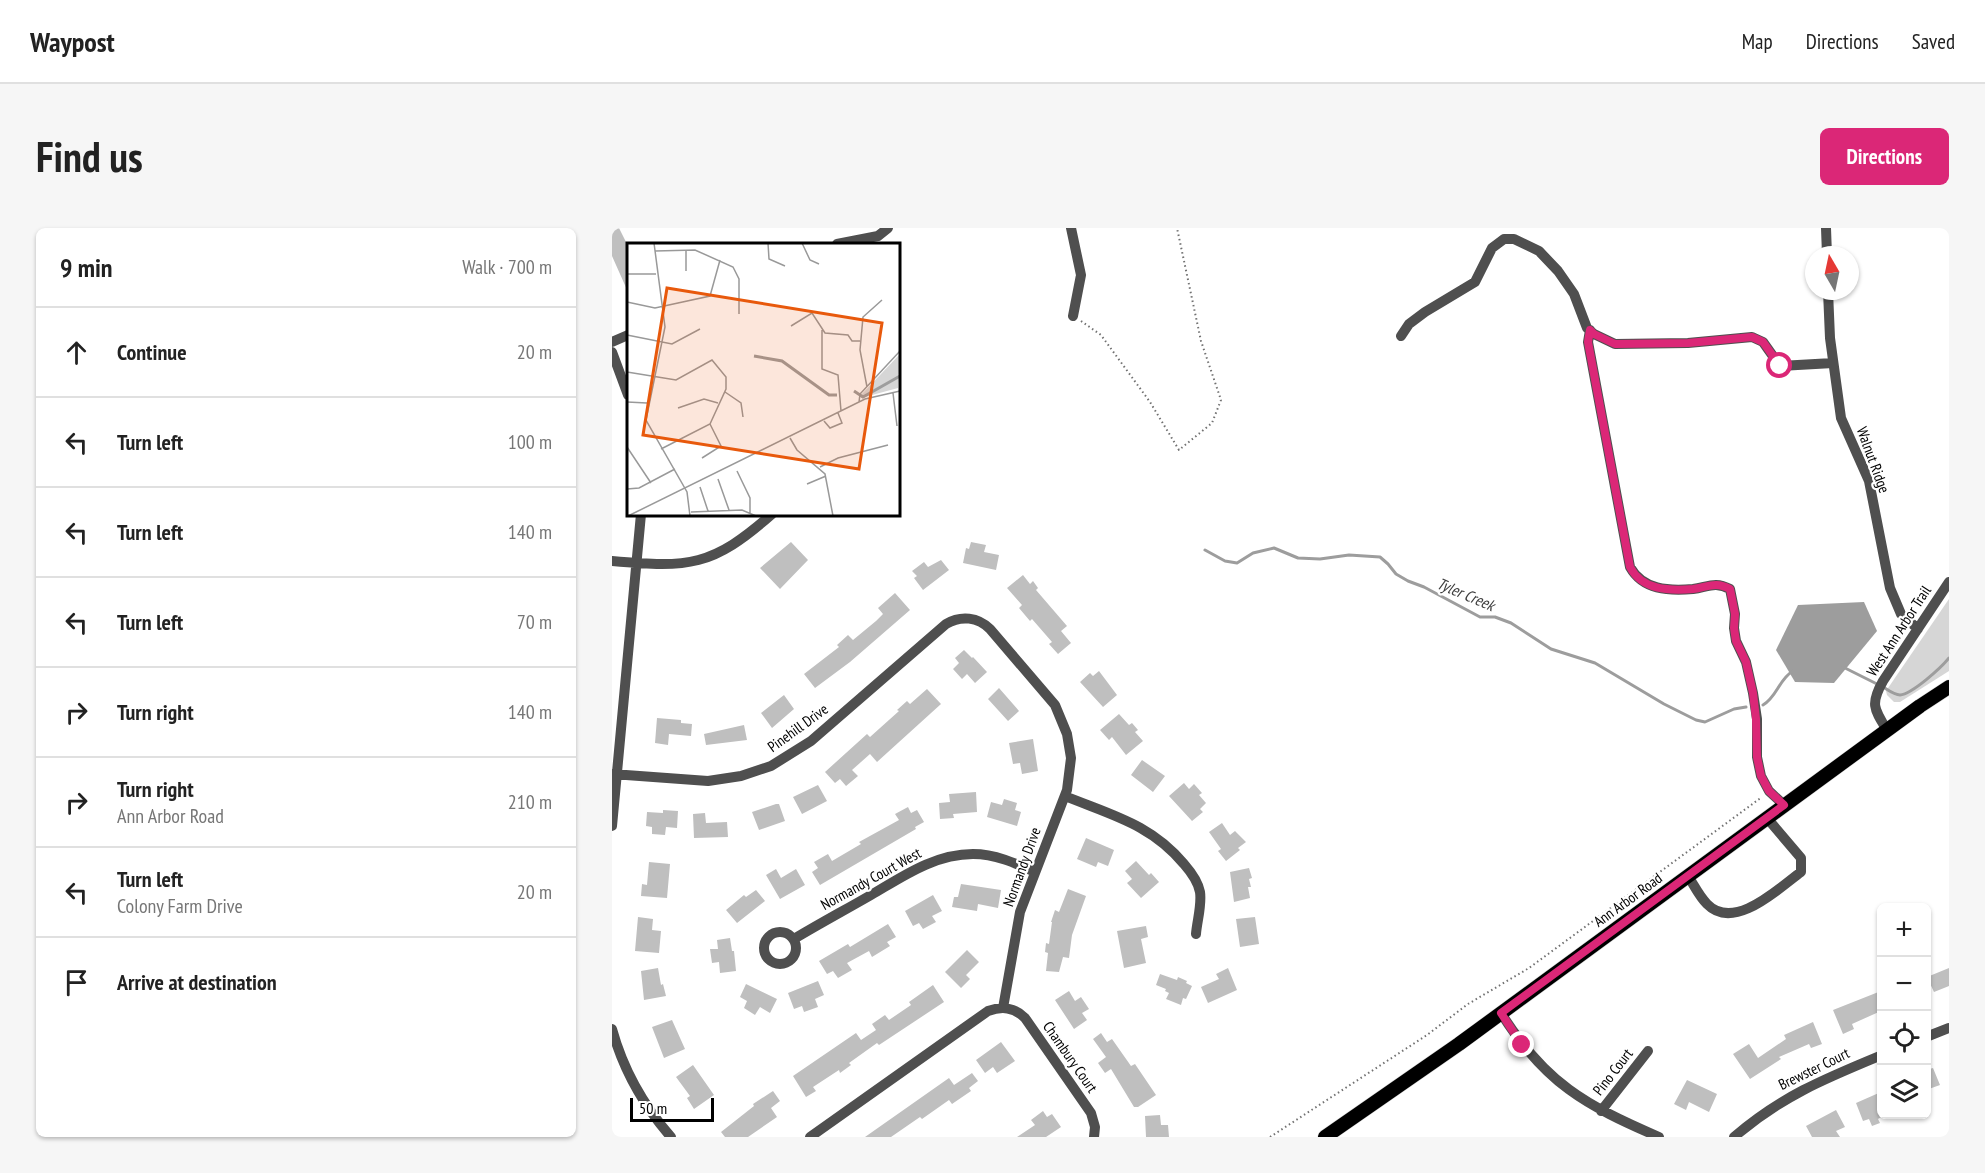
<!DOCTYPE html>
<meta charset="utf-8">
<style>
:root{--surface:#fff;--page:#f6f6f6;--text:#222;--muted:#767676;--line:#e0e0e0;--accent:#db2777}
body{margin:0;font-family:"PT Sans Narrow",sans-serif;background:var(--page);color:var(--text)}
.controls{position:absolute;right:18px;bottom:18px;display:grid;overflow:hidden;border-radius:9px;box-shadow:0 2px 4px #0004}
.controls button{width:54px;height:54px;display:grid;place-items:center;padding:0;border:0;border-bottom:2px solid var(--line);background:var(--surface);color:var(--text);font:30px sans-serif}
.compass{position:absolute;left:1193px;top:18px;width:54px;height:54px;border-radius:50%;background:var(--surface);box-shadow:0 2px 4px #0004;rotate:351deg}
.scale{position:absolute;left:18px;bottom:15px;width:84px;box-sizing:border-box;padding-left:6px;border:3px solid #000;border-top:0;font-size:16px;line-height:21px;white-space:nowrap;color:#000;-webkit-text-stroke:4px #fff;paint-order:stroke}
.stop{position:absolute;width:18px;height:18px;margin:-14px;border:4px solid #db2777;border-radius:50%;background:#fff}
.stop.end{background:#db2777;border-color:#fff;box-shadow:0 2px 6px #0008}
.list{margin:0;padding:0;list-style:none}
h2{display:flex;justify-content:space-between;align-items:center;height:78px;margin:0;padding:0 24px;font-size:26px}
h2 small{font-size:20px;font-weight:400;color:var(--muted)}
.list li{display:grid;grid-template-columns:39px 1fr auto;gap:18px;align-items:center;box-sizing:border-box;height:90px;padding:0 24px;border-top:2px solid var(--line)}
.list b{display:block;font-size:22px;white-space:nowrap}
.list p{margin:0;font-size:20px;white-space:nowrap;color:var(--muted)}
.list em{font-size:20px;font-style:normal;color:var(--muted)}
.icon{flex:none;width:33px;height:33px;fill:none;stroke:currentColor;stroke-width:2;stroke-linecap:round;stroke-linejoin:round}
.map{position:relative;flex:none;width:1337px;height:909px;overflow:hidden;border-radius:9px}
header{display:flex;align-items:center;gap:36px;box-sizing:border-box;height:84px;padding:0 30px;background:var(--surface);border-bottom:2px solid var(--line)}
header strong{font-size:28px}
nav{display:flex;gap:33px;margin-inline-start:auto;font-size:21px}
.intro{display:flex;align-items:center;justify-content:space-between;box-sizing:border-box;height:144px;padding:0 36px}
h1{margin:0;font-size:42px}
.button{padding:15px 27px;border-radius:9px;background:var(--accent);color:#fff;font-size:21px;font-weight:700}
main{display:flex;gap:36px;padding:0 36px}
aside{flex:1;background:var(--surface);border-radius:9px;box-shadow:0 2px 4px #0004}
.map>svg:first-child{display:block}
.green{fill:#d6d6d6}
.water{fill:#9d9d9d}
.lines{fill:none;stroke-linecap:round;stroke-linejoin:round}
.stream{stroke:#9d9d9d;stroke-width:3}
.building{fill:#bfbfbf}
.major-casing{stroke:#dbdbdb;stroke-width:15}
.path{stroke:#717171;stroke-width:2;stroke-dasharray:1.5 3;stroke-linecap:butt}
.minor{stroke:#4f4f4f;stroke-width:10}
.major{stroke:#000;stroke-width:14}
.route{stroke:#db2777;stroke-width:8}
.labels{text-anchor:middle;stroke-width:4.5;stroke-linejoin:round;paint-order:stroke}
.street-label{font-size:15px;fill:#000;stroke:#fff}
.water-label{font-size:16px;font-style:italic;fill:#3e3e3e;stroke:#fff}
.inset-river{fill:none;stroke:#9d9d9d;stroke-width:3}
.inset-road{fill:none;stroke:#999;stroke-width:1.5}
.view{fill:#e8590c;fill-opacity:0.15;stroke:#e8590c;stroke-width:3}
.inset-edge{fill:none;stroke:#000;stroke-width:3}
</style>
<header>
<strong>Waypost</strong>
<nav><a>Map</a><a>Directions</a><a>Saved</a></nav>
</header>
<div class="intro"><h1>Find us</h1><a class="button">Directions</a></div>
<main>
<aside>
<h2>9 min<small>Walk · 700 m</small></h2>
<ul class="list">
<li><svg class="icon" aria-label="ahead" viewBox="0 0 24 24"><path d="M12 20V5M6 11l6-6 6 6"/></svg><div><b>Continue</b></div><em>20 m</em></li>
<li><svg class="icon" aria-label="left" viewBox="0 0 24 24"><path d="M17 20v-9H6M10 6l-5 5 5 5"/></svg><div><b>Turn left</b></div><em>100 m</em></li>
<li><svg class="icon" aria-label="left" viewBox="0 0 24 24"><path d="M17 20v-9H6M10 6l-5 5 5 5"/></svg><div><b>Turn left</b></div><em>140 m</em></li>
<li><svg class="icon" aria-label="left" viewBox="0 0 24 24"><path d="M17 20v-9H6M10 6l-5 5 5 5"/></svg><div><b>Turn left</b></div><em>70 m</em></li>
<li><svg class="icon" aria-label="right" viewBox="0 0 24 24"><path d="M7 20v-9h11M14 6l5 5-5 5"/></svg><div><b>Turn right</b></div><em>140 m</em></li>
<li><svg class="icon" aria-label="right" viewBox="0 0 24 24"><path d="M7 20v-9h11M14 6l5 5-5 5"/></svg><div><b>Turn right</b><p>Ann Arbor Road</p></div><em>210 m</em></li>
<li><svg class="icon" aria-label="left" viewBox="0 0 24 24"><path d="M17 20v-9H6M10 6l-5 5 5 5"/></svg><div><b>Turn left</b><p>Colony Farm Drive</p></div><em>20 m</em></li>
<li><svg class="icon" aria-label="arrive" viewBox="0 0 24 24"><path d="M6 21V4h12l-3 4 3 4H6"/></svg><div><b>Arrive at destination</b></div></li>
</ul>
</aside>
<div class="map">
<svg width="1337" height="909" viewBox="0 0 1337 909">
<rect width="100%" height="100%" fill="#fff"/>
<path class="green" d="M1337,371v72l-49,31h-6l-7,-7 -1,-4z"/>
<path class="water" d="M1252,374l13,29 -43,52 -39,-1 -19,-32 22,-45z"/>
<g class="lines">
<path class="stream" d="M593,322l20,11 12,2 16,-10 21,-5 24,10 22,1 29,-4 31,2 8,7 8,10 12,7 16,6 56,30h15l16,6 40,26 44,14 69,41 32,16 9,2 29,-13 12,-2
M1231,439l34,17
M1271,459c5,3 11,8 17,8 12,-1 41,-27 49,-37
M1151,477c14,-8 16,-26 30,-34"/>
</g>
<path class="building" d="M0,0h7l9,18v46l-16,-36z
M179,314l17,18 -28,29 -20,-21z
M359,314l15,3 -2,7 15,3 -3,15 -33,-7 3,-15 3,1z
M329,332l8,10 -26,20 -9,-12 3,-2 -5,-5 12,-9 4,5z
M411,347l7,9 3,-3 5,7 -2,2 31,36 -6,5 10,12 -13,11 -9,-10 3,-2 -20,-23 -2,2 -11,-13 3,-3 -15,-17z
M283,365l15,17 -60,52 -35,26 -11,-14 35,-27 -2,-2 11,-10 5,5 23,-19 7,-7 -5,-6z
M352,422l8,8 1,-1 14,15 -12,11 -8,-9 -5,5 -9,-10 6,-6 -4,-5z
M487,443l18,24 -14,12 -23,-25 10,-9 3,3z
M387,460l20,23 -11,10 -20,-22z
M315,461l14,15 -64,58 -7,-8 -18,16 6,6 -12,10 -6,-7 -5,4 -10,-11 42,-38 3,3 29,-26 -2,-1 10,-9 3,3z
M172,467l10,14 -22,19 -11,-15z
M507,486l10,11 3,-2 6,7 -3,2 8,9 -17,14 -14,-18 -3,3 -9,-10z
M45,490l24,2v3l11,1 -1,12 -22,-2 -1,11 -13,-2z
M132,497l3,15 -41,5 -2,-11z
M421,511l5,32 -16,3 -2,-11 -7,1 -4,-21z
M530,532l23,16 -12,16 -22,-17z
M572,555l5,6 5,-5 8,9 -3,2 7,8 -6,6 3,3 -11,9 -23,-25z
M206,557l9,16 -25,13 -9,-17z
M364,564l1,20 -24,2 1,4 -14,1 -1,-16 11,-1 -1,-8z
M392,571l13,4 -2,7 6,2 -4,14 -30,-9 4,-15 11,3z
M164,576h3l6,17 -26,9 -7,-18z
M296,579l3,6 6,-3 7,12 -9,5 1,2 -96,56 -8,-13 6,-4 -4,-6 14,-8 4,7 29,-17 -2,-2 40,-22 -4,-6z
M51,582l15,1 -1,17 -11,-1 -1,8 -13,-1v-7l-6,-1 1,-14 16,1z
M93,585l1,10 21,-1 1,15 -34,1 -1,-24z
M610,595l8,12 5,-4 11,11 -8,6 2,2 -14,11 -8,-10 3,-2 -12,-17z
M474,610l28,12 -6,16 -10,-4 -2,5 -19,-8z
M524,633l13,14 2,-2 8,9 -18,16 -14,-15 5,-4 -7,-8z
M37,634l21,2 -3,34 -26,-2 1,-12 5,1z
M637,640l3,10 -3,1 2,8h-3l2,11 -16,4 -4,-30z
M164,641l5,9 15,-9 9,16 -25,14 -14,-24z
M349,656l40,6 -3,18 -20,-4 -1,7 -25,-4 2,-10h4z
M456,661l18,7 -14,39 -3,23 -6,-1 -4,15 -13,-1 2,-18 -3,-1 1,-9 3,1 3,-22h-1l4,-12 4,2z
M144,662l9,11 -28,22 -11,-13 18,-15 2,2z
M321,667l9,16 -10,5 4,6 -13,7 -4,-6 -6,3 -8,-15z
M26,689l15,2 -1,11 9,1 -2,22 -24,-2z
M643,689l4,27 -19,3 -4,-28z
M276,696l8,13 -9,5 3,4 -18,11 -3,-6 -22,12 5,7 -14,8 -5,-7 -6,3 -8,-13 29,-17 2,3z
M534,698l2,11 -7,2 5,24 -22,5 -7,-37z
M118,710l2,13h2l2,20 -16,2 -1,-11 -7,1 -2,-14h8l-1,-9z
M355,722l12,12 -13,13 4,4 -9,9 -16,-16z
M46,740l3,17 2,-1 3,12 -22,4 -3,-29z
M616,740l9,22 -29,13 -7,-16 18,-8 -3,-5z
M1337,740v18l-15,6 -7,-15z
M548,746l17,6 1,-3 9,4 -1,2 6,3 -6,13 -3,-1 -2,7 -15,-6 3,-6 -4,-2 1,-2 -10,-4z
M206,753l6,14 -9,4 3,8 -14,5 -2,-6 -8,3 -6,-16z
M134,756l31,15 -7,14 -10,-6 -5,8 -11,-7 3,-7 -7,-4z
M321,757l11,17 -65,43 -2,-2 -28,20 2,2 -11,8 -1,-3 -26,17 3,4 -10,6 -13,-21 63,-43 5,7 15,-10 -4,-6 13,-9 4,5 22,-15 -2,-3z
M457,763l6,10 6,-4 8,12 -7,4 5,7 -13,9 -19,-29z
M1269,763v20l-29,13 2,5 -11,5 -10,-24z
M60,792l13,29 -21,9 -12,-31z
M1201,794l9,22 -11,4 -2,-4 -30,13 2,2 -31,20 -17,-25 16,-10 9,14 28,-19 -2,-4z
M489,805l6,9 5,-3 19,27 4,-2 21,31 -18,12h-4l-23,-38 -6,4 -7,-10 8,-6 -13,-18z
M389,814l14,19 -18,12 -4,-6 -8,6 -9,-13z
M81,837l21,30 -20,14 -7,-11 3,-2 -14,-19z
M1321,840l7,17 -14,5v-20z
M360,845l6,8 -9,7 2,3 -19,13 -3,-4 -27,19 -2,-2 -29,20h-26l84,-59 5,7z
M1075,852l30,14 -8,18 -20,-10 -3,8 -12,-6z
M161,863l7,10 -9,7 6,9 -29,20h-23l-4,-5 33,-26 -1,-2z
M1269,864v25l-3,2 2,4 -8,3 -3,-7 -6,2 -7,-18z
M1224,882l9,17 -9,4 4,6h-28l-6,-11z
M431,883l4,6 5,-3 9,13 -15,10h-29l18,-12 -4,-5z
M548,887l1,10h7l1,12h-23l-1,-21z"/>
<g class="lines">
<defs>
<path id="major" d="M713,909l134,-93 461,-338 29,-19"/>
</defs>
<use href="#major" class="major-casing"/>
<path class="path" d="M469,93l20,14 49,67 29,48 33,-27 9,-23 -20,-59 -24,-113
M658,909l157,-102 41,-31 61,-36 233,-171"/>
<path class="minor" d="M459,0l10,47 -8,41
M1214,0l1,27
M225,16l41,-8 10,-8
M1216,63l2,47 11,80 28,63 21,107 11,26 17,15
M978,102l-2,12 42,225c13,23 38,24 63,22 15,-2 22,-8 37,0l5,25 -1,14 2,13 10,21 7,31 4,26v38l4,19 8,15 15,14
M789,108l8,-12 16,-12 50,-30 17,-34 12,-9h10l25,12 19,20 16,23 13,34 7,6 21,10 73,-1 64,-6 11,5 17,24 53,-3
M0,114l16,-7
M0,124l16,43
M0,333c77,7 100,6 160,-47
M1275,502c-13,-21 -17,-26 -4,-49l66,-99
M0,546l96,7 33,-5 30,-10 40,-25 135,-117c15,-9 32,-7 44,5l65,76 12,29 4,24 -4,32 -47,122 -17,96
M453,568c46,19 86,28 119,68 7,8 14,17 16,28 2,13 -3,29 -4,42
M0,598l29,-312
M1076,648c6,9 11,20 19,28 27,28 72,-16 94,-32v-14l-34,-40
M152 720a16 16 0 1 1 32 0a16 16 0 1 1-32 0Z
M182,711c25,-15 51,-29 77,-44 31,-18 63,-41 102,-41 22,0 42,9 62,18
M889,785c44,70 84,92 158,124
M0,801c11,40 32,77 59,108
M1314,809l23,-9
M989,883l47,-60
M198,909l178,-126c14,-5 26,-4 37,7l66,95 4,14 -1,10
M1122,909c48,-41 90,-58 148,-82"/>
<use href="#major" class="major"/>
</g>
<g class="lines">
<path class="route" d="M910,817l-21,-32 283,-208 -15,-14 -8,-15 -4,-19 -1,-38 -3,-26 -7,-31 -10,-21 -2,-13 1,-14 -5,-25c-15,-8 -22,-2 -37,0 -25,2 -51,1 -63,-22l-42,-225 2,-12 4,4 21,10 73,-1 64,-6 11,5 17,24"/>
</g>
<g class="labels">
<g class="street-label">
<text transform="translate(1261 232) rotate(70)" y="5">Walnut Ridge</text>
<text transform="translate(1287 403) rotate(-57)" y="5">West Ann Arbor Trail</text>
<text transform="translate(186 500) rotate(-36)" y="5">Pinehill Drive</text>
<text transform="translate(410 639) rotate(-70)" y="5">Normandy Drive</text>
<text transform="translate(259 651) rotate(-29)" y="5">Normandy Court West</text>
<text transform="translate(1016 672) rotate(-36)" y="5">Ann Arbor Road</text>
<text transform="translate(458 829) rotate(55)" y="5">Chambury Court</text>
<text transform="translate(1202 841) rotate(-26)" y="5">Brewster Court</text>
<text transform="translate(1001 844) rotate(-52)" y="5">Pino Court</text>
</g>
<g class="water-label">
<text transform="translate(854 366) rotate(23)" y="6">Tyler Creek</text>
</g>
</g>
<g transform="translate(15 15)">
<rect width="273" height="273" fill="#fff"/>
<path d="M273,111l-2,34 -37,10 -1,-2z" fill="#d6d6d6"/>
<path class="inset-river" d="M127,113l28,5 47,34h8M227,148l9,6 37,-21"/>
<path class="inset-road" d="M27,0l11,84 -19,93 41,72 3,24M141,0l1,16 16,7M175,0l8,17 9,4M59,7v21M28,8l40,-1 38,17 6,12v35M0,31h29M0,59l28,6 55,-12 10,-36M164,83l21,-13 13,20 23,2 4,6h8M195,87v39l16,6 3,36M0,92l45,9 28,-15M0,129l49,8 36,-20 14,17v12l-16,35 -49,25M240,144l-7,-37 3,-33 19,-17M98,149l16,11 2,14M266,150l4,33M0,159l20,1M232,159l1,-8 40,-43M51,165l26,-9 14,4M197,178l6,7 12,-5 -4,-10M163,195l7,12 28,24 8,42M0,204l24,36M75,215l19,-12 -11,-22M193,224l18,-9 50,-13M110,228l13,27v15M91,236l11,31M180,241l19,-8M73,244l8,24M0,246l12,-1 36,-19M64,269l51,-2 14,6M1,273l237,-117 35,-8"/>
<path class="view" d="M40,45l215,35 -23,146 -216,-34z"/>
<rect width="273" height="273" class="inset-edge"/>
</g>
</svg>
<div class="controls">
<button>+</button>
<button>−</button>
<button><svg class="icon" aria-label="locate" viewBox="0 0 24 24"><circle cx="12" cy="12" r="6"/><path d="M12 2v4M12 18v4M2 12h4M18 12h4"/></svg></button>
<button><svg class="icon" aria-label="layers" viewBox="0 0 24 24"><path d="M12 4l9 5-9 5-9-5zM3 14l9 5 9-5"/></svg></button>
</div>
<svg class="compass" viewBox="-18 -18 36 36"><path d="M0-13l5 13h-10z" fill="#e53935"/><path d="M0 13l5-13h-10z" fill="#767676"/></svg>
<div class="scale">50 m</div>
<div class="stop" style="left:1168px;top:138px"></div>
<div class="stop end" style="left:910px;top:817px"></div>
</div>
</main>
